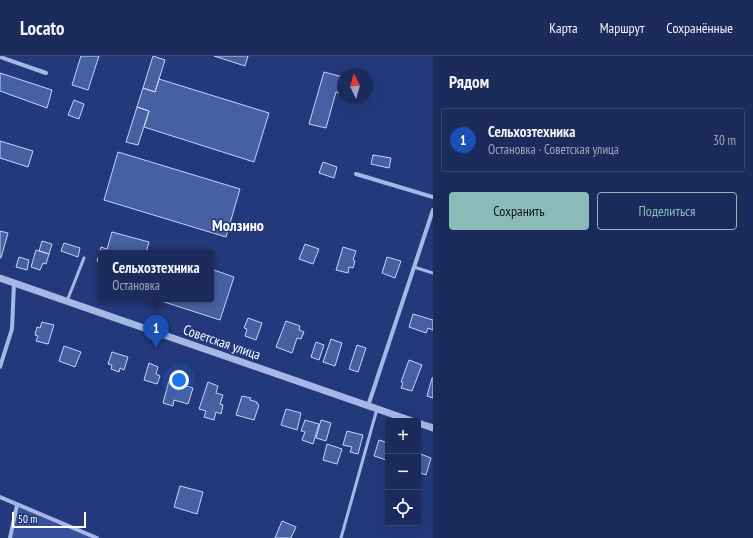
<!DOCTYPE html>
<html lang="ru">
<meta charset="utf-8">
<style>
:root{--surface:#1a2b5c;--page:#273765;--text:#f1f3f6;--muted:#9fa7bb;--line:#384772;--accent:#8bbbb9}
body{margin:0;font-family:"PT Sans Narrow",sans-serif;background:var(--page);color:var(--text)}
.controls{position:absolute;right:12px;bottom:12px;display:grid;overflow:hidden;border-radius:4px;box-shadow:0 4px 16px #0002}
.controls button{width:36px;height:36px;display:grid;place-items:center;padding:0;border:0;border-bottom:1px solid var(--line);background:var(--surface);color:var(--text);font:20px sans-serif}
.compass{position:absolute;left:337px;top:12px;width:36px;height:36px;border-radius:50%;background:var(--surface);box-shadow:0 4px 16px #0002;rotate:355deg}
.scale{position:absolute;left:12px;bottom:10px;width:74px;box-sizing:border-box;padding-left:4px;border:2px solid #fff;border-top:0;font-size:11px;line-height:14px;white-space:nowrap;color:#fff;-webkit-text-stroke:3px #23397b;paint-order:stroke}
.you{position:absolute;left:179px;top:324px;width:14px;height:14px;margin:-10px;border:3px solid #fff;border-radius:50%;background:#1a73e8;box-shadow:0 0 0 6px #1a73e833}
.badge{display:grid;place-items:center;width:26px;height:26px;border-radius:50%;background:var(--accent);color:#fff;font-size:13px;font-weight:700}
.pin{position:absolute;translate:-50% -33px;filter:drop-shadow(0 1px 2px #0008)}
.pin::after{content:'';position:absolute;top:21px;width:14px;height:12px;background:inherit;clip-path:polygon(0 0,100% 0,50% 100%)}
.popup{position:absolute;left:98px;top:194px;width:116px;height:52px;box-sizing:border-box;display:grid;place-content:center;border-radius:4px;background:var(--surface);filter:drop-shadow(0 1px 3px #0005);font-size:13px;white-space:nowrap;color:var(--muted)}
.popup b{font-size:15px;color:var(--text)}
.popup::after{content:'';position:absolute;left:50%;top:100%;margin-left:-8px;border:8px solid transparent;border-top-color:var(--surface)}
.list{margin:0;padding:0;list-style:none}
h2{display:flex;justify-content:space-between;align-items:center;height:52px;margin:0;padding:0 16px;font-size:17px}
h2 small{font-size:13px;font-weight:400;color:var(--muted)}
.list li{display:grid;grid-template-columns:26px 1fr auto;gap:12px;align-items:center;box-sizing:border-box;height:64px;margin:0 8px 8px;padding:0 8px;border:1px solid var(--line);border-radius:4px}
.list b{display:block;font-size:15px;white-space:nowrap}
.list p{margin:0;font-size:13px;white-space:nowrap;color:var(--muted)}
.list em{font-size:13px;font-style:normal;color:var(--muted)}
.actions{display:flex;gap:8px;padding:12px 16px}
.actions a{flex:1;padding:9px 0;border:1px solid var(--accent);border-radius:4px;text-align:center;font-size:14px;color:var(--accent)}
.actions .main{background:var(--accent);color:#111}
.icon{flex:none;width:22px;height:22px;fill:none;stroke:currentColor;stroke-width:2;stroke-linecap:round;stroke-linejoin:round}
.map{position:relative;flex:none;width:433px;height:482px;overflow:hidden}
header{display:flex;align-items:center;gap:24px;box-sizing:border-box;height:56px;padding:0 20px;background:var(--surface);border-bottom:1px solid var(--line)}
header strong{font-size:19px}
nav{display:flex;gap:22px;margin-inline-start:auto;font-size:14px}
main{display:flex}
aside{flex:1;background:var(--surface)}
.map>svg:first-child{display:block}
.green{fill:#365099}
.building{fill:#4760a2;stroke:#c9d5f4}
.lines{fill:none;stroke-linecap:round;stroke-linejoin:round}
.service{stroke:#a6b7e5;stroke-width:3}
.minor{stroke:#a6b7e5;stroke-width:4}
.tertiary{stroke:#a6b7e5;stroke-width:7}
.labels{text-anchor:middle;stroke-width:3;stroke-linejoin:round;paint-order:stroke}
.street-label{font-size:14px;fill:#fff;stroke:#23397b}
.quarter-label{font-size:16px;font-weight:bold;fill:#fff;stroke:#23397b}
</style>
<header>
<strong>Locato</strong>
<nav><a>Карта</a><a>Маршрут</a><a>Сохранённые</a></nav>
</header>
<main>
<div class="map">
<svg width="433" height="482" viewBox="0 0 433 482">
<rect width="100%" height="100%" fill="#23397b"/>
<path class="green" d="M17,449l80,33h-87z"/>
<path class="building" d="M81,0h18l-11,34 -16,-5z
M153,0l12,4 -10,32 -12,-4z
M214,0h34l-3,10z
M324,16l19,5v14l-1,-1 -1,4 -5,-2 -10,36 -17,-4z
M0,17l52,17 -5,18 -47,-17z
M159,23l110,34 -15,49 -110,-35 5,-16 -12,-4 6,-19 12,4z
M74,44l10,4 -5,15 -11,-4z
M137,51l12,4 -11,34 -12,-3z
M0,85l33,10 -5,16 -28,-9z
M118,96l122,37 -14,48 -122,-37z
M373,99l18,3 -2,10 -18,-4z
M323,106l14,5 -3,11 -15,-5z
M0,175l8,2 -7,25h-1z
M112,176l37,10 -3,11h-45v9l-4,-1 4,-14 6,2z
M42,185l10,3 -3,10 -10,-3z
M64,187l16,5 -2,9 -17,-6z
M305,188l14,5 -6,15 -14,-5z
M343,191l13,4 -3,9 2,1 -2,7 -4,-1 -1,6 -12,-3z
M36,194l13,4 -3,10 -3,-1 -3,7 -9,-3z
M19,201l10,3 -2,10 -11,-3z
M387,201l14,4 -6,17 -13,-5z
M211,213l23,8 -14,43 -62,-20v-1h53z
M413,258l20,6v10l-5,-2 -2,5 -17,-6z
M248,262l14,5 -6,17 -11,-4 2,-7 -3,-1z
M286,265l14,5 -1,4 5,2 -3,7 -4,-1 -5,15 -16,-6z
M42,266l12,3 -6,19 -12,-3 2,-5 -3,-1 2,-8 3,1z
M331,283l11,4 -7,23 -12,-4z
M316,286l8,3 -5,15 -8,-3z
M357,289l9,3 -8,24 -9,-3z
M64,290l17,6 -6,15 -16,-6z
M112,296l16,5 -4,13 -4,-2 -1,4 -8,-3 1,-4 -4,-1z
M409,304l13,5 -10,26 -11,-3 2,-5 -2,-1z
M149,307l9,4 -2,7 4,2 -3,8 -13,-4z
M432,322h1v20l-6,-2z
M169,325l24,7 -5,16 -14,-4 -1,6 -10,-3z
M208,326l10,4 -2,7 7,2 -3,9 3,1 -2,9 -5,-2 -2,8 -10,-3 2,-6 -7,-2z
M242,340l9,2 -1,2 7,2v2l2,1 -5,15 -18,-5z
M286,353l15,4 -4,17 -16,-5z
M305,364l14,4 -6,20 -11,-4 3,-8 -4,-1z
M321,364l10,3 -5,18 -10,-3z
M347,375l16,4 -5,19 -8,-2 2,-5 -9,-2z
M379,384l9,3v10l-2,7 -12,-4z
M327,388l15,5 -5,15 -14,-4z
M418,397l13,5 -5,17 -8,-3z
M180,430l23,6 -6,22 -23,-7z
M282,465l14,6 -5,11h-16z"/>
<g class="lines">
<path class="service" d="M414,211l19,6
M67,245l17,-43
M341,482l36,-129"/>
<path class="minor" d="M0,1l46,16
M356,118l77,23
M0,311l12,-38 2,-46
M368,350l65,-196
M0,441l97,41
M10,482l7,-33"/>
<path class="tertiary" d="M0,222l412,143
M418,367l15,5"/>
</g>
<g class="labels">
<g class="street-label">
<text transform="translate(222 286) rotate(19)" y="5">Советская улица</text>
</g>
<g class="quarter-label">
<text x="238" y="175">Молзино</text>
</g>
</g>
</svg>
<div class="controls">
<button>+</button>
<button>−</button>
<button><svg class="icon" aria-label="locate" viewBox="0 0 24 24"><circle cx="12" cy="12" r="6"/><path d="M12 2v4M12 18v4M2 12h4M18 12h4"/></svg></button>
</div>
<svg class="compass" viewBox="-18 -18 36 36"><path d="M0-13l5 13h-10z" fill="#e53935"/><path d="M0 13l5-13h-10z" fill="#9fa7bb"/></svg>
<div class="scale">50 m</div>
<div class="you"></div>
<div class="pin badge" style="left:156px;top:292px;background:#1a4fb4">1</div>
<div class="popup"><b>Сельхозтехника</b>Остановка</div>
</div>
<aside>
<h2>Рядом<small></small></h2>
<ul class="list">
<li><span class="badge" style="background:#1a4fb4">1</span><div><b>Сельхозтехника</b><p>Остановка · Советская улица</p></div><em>30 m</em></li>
</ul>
<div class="actions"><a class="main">Сохранить</a><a>Поделиться</a></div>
</aside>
</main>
